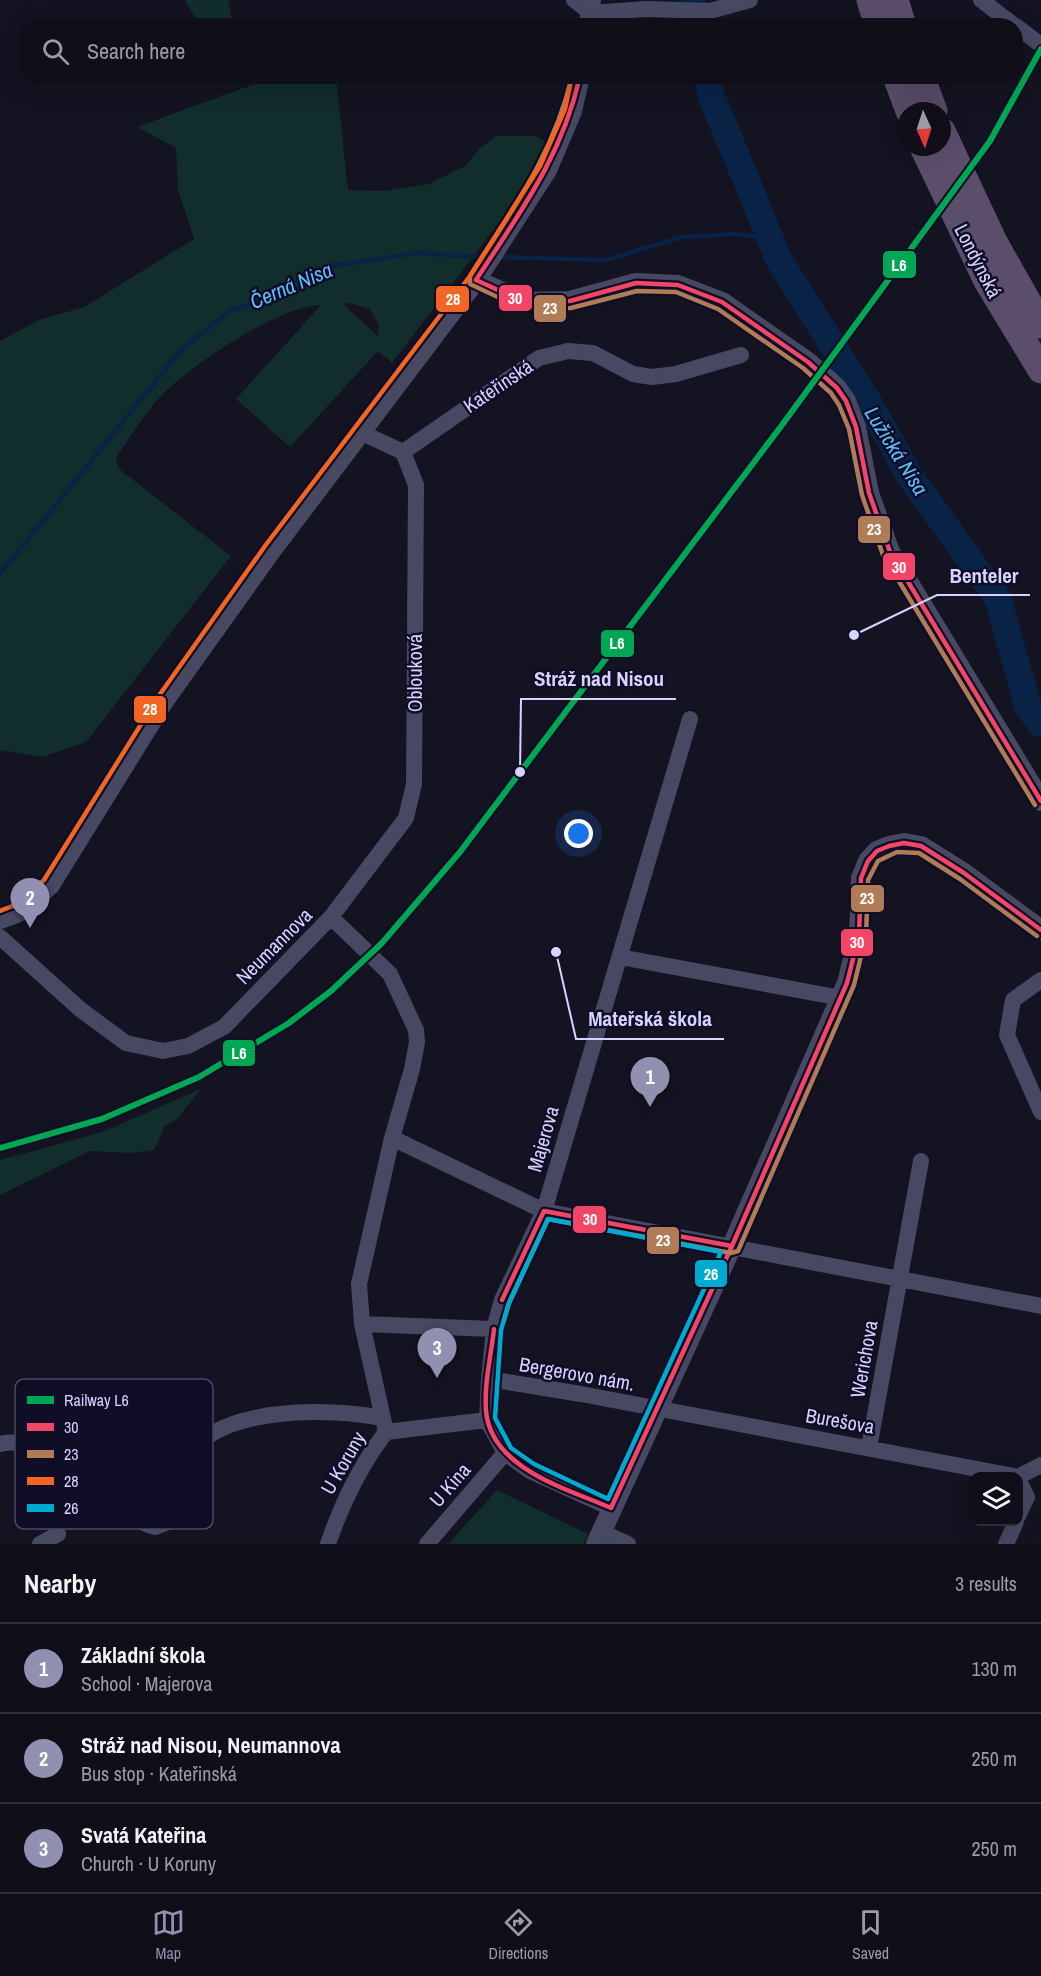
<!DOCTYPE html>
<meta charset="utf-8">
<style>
:root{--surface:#0f0e19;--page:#1d1c26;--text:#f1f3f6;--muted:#9b9ca2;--line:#2f2e38;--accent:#9290b1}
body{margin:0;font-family:"Archivo Narrow",sans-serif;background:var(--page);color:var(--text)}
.controls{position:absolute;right:18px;bottom:18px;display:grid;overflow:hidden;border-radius:12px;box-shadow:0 6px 24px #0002}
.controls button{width:54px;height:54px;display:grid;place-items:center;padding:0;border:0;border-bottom:2px solid var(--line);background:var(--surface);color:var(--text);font:30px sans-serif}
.compass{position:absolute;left:897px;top:102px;width:54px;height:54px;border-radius:50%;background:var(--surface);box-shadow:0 6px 24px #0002;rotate:177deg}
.you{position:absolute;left:579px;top:834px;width:21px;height:21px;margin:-15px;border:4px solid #fff;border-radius:50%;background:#1a73e8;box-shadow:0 0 0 9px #1a73e833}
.badge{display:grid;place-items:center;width:39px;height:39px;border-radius:50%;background:var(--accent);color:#fff;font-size:20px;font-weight:700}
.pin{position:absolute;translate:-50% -50px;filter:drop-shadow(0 2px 3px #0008)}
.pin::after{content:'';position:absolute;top:32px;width:21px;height:18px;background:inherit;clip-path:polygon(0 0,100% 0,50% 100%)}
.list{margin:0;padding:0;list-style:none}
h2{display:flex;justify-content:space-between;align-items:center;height:78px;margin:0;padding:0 24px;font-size:26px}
h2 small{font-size:20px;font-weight:400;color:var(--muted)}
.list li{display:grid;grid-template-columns:39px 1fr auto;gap:18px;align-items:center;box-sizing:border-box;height:90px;padding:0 24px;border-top:2px solid var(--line)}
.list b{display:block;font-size:22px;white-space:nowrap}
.list p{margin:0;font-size:20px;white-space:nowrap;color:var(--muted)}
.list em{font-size:20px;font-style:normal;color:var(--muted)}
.icon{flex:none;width:33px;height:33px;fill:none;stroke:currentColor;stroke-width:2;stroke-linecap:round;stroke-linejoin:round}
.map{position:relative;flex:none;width:1041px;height:1544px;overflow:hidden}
.search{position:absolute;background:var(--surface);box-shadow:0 6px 24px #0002;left:18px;right:18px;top:18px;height:66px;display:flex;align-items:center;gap:15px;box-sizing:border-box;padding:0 21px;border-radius:24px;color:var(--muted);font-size:22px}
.sheet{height:348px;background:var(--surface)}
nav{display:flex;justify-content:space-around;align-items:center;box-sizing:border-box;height:84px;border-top:2px solid var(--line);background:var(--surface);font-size:16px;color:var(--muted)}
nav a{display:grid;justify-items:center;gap:3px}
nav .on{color:var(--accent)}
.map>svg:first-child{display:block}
.green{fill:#112d2c;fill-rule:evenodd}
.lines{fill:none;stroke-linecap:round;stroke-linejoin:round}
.stream{stroke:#092347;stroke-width:4.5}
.river{stroke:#092347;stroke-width:27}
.minor{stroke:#474862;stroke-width:16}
.tertiary{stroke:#474862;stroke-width:20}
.trunk{stroke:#5a4e6a;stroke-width:27}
.bus-1-casing{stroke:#100d27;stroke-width:9}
.bus-2-casing{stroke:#100d27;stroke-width:9}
.bus-3-casing{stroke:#100d27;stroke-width:9}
.bus-4-casing{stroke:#100d27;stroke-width:9}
.bus-1{stroke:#f34667;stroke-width:4.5}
.bus-2{stroke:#b07c57;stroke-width:4.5}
.bus-3{stroke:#f26522;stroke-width:4.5}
.bus-4{stroke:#00a9ce;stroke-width:4.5}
.rail-1-casing{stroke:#100d27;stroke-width:10}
.rail-1{stroke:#00a651;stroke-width:6}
.labels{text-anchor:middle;stroke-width:5;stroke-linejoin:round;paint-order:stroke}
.street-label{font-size:20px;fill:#d6d3ff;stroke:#100d27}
.water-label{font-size:21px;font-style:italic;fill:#61bfff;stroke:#100d27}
.key{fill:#100d27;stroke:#4b4868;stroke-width:1.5}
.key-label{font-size:16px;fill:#d6d3ff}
.leader{fill:none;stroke:#d6d3ff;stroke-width:2}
.callout-dot{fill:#d6d3ff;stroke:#100d27;stroke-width:2}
.callout-label{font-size:21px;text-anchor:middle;font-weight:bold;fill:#d6d3ff;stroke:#100d27;stroke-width:5;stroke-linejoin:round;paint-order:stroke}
.line-badge{stroke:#100d27;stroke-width:2}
.badge-label{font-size:16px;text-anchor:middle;font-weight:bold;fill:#fff}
</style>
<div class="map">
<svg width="1041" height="1544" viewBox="0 0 1041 1544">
<rect width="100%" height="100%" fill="#141321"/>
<path class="green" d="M185,0h43l5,25h-34z
M274,77h62l12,113 34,1 47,-7 36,-18 14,-17 17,-13h39l13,6 -8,27 -148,194 -14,-12 -88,96 -54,-48 85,-94c-42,1 -128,59 -158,89 -18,18 -32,43 -47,63l2,11 113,88 -145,186 -43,15 -43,-7v-409l39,-21 45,-13 110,-68 -16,-49 -2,-42 -39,-21zM349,303l21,6 9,17 -1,10 -35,-32z
M201,1089l-24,30 -12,7 -11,24 -24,3 -40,-2 -90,44v-35l102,-28z
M497,1490l91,44 -4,10h-136z"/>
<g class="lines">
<path class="stream" d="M498,257l108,3 76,-23 55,-3 33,4
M0,574l180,-223 50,-40 70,-24 34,-21 81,-13 69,4"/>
<path class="river" d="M691,0l6,26
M707,76l4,19 68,165 91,145 39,70 89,124 30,108 13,17"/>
<path class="minor" d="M574,0l17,13 55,-4 64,2 40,-11
M981,0l34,26
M1016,26l25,19
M403,452l136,-94 29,-7 25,2 40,21 19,3 24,-3 65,-19
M331,917l59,57 26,56 1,12 -5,27 -20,69 -33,146 3,40 24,108
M0,937l81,73 45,33 37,8 25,-5 36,-19 107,-110 75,-99 8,-34 2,-299 -13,-33 -43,-20
M620,957l221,41
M1041,980l-28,20 -6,35 34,77
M392,1138l152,73 497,95
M362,1324l132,5
M489,1379l92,15 433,82
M0,1444c32,-9 86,24 109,45 14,14 26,34 46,38l13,-5 4,-7c4,-18 5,-42 15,-58 34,-52 142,-49 195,-39
M869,1448l52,-287
M1018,1477l23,-12
M1018,1479l9,18 -9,19
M611,1508l-81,-37 -25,-18 -18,-33 2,-41 5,-50 8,-29 42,-89 146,-492
M602,1532l26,12
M40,1544l18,-10
M328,1544c14,-41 31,-77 58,-112l101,-12
M427,1544l78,-91
M1006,1544l10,-22"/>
<path class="tertiary" d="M589,26l2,-26
M476,280l48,22 46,-1 66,-18 42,2 44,17 86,60 29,26 9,13 10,26 13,66 21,59 151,249
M0,919l19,-7 31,-27 114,-184 107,-150 205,-271 71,-110 25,-59 8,-35
M596,1544l136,-298 115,-263 12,-48 2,-57 7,-17 9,-10 12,-5 15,-3 17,3 43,27 77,57"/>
<path class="trunk" d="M870,0l8,26
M895,0l8,26
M896,76l13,35
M921,76l13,35
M942,131l52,111 47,83
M923,147l64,134 54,89"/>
<defs>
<path id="bus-1" d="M580,76c-18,81 -60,136 -104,204l48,22 46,-1 66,-18 42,2 44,17 86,60 29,26 9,13 10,26 13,66 21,59 151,249
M502,1300l42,-89 188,35
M494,1329c-3,27 -10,55 -8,82 5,58 82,78 125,97l121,-262 115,-263 12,-48 2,-57 7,-17 9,-10 12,-5 15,-3 17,3 43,27 77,57"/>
<path id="bus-2" d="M572,76c-18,78 -60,134 -102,200v8l53,25 48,-1 66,-17 39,1 42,17 85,59 28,25 8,12 10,24 13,66 21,60 152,250
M504,1320l5,-17 39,-84 183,34 7,-2 116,-266 12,-49 2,-56 10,-19 19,-9 22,1 41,26 77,57"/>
<path id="bus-3" d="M0,911l15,-6 29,-25 114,-183 107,-151 205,-270 70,-110 25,-57 7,-33"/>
<path id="bus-4" d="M548,1219l173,33 -113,247 -74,-35 -23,-16 -16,-30 6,-88 8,-27z"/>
</defs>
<use href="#bus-1" class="bus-1-casing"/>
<use href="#bus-2" class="bus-2-casing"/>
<use href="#bus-3" class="bus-3-casing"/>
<use href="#bus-4" class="bus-4-casing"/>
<use href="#bus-1" class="bus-1"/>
<use href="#bus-2" class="bus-2"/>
<use href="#bus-3" class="bus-3"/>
<use href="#bus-4" class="bus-4"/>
<defs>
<path id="rail-1" d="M0,1148l102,-29 97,-42 90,-54 42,-32 51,-48 78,-91 322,-427 208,-284 51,-92"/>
</defs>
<use href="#rail-1" class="rail-1-casing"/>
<use href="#rail-1" class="rail-1"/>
</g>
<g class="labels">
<g class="street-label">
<text transform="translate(978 261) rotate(63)" y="7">Londýnská</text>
<text transform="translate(498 386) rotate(-34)" y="7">Kateřinská</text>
<text transform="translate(415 673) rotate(-90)" y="7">Oblouková</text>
<text transform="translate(274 946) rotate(-45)" y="7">Neumannova</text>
<text transform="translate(543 1139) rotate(-74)" y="7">Majerova</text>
<text transform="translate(864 1359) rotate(-80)" y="7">Werichova</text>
<text transform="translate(577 1374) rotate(10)" y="7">Bergerovo nám.</text>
<text transform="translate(840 1421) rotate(10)" y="7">Burešova</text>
<text transform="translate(343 1463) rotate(-60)" y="7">U Koruny</text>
<text transform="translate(450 1485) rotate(-49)" y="7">U Kina</text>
</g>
<g class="water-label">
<text transform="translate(291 286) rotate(-23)" y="7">Černá Nisa</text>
<text transform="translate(896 451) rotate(58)" y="7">Lužická Nisa</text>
</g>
</g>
<rect x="15" y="1379" width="198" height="150" rx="9" class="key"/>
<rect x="27" y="1396" width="27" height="8" fill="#00a651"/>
<rect x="27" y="1423" width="27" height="8" fill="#f34667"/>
<rect x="27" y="1450" width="27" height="8" fill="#b07c57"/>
<rect x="27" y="1477" width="27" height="8" fill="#f26522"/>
<rect x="27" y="1504" width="27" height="8" fill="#00a9ce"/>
<g class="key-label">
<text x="64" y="1406">Railway L6</text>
<text x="64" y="1433">30</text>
<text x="64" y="1460">23</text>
<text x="64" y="1487">28</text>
<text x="64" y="1514">26</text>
</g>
<path class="leader" d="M854 635L937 595H1030M520 772L521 699H676M556 952L576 1039H724"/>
<g class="callout-dot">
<circle cx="854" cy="635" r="6"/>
<circle cx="520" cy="772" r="6"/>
<circle cx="556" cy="952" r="6"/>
</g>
<g class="callout-label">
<text x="984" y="583">Benteler</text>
<text x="599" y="686">Stráž nad Nisou</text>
<text x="650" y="1026">Mateřská škola</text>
</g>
<g class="line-badge">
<rect x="882" y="250" width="35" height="29" rx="6" fill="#00a651"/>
<rect x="498" y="284" width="35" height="28" rx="6" fill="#f34667"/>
<rect x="435" y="285" width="35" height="28" rx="6" fill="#f26522"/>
<rect x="533" y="294" width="34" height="29" rx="6" fill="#b07c57"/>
<rect x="857" y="515" width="34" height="29" rx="6" fill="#b07c57"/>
<rect x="882" y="552" width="34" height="29" rx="6" fill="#f34667"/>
<rect x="600" y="629" width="35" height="29" rx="6" fill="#00a651"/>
<rect x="133" y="695" width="34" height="29" rx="6" fill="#f26522"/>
<rect x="850" y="884" width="35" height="29" rx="6" fill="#b07c57"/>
<rect x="840" y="928" width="34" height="29" rx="6" fill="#f34667"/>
<rect x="222" y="1039" width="34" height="28" rx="6" fill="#00a651"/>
<rect x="572" y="1205" width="35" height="29" rx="6" fill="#f34667"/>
<rect x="646" y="1226" width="34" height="29" rx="6" fill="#b07c57"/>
<rect x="694" y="1259" width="34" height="29" rx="6" fill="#00a9ce"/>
</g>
<g class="badge-label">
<text x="899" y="271">L6</text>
<text x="515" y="304">30</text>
<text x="453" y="305">28</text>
<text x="550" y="314">23</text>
<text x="874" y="535">23</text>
<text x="899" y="573">30</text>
<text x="617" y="649">L6</text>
<text x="150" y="715">28</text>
<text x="867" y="904">23</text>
<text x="857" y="948">30</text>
<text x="239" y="1059">L6</text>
<text x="590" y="1225">30</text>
<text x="663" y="1246">23</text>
<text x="711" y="1280">26</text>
</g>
</svg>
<div class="controls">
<button><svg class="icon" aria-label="layers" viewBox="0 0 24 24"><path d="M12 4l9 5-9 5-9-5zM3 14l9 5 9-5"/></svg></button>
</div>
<svg class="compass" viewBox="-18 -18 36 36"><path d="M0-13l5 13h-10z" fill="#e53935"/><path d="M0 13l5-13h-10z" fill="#9b9ca2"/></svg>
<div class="you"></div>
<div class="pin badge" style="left:650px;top:1107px">1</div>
<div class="pin badge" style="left:30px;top:928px">2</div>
<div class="pin badge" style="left:437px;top:1378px">3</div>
<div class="search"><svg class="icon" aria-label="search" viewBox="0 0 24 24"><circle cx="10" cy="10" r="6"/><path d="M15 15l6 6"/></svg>Search here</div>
</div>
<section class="sheet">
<h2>Nearby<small>3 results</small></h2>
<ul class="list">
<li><span class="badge">1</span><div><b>Základní škola</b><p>School · Majerova</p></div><em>130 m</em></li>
<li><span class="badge">2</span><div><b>Stráž nad Nisou, Neumannova</b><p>Bus stop · Kateřinská</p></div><em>250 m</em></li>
<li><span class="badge">3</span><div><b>Svatá Kateřina</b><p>Church · U Koruny</p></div><em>250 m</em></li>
</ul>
</section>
<nav>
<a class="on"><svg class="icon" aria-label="map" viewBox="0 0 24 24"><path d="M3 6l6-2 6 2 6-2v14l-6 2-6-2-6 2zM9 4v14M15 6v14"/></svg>Map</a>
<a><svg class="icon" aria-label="directions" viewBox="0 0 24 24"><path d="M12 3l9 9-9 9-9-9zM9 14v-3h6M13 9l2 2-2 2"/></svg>Directions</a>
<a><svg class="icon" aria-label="saved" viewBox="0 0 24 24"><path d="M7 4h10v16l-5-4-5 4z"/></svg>Saved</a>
</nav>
